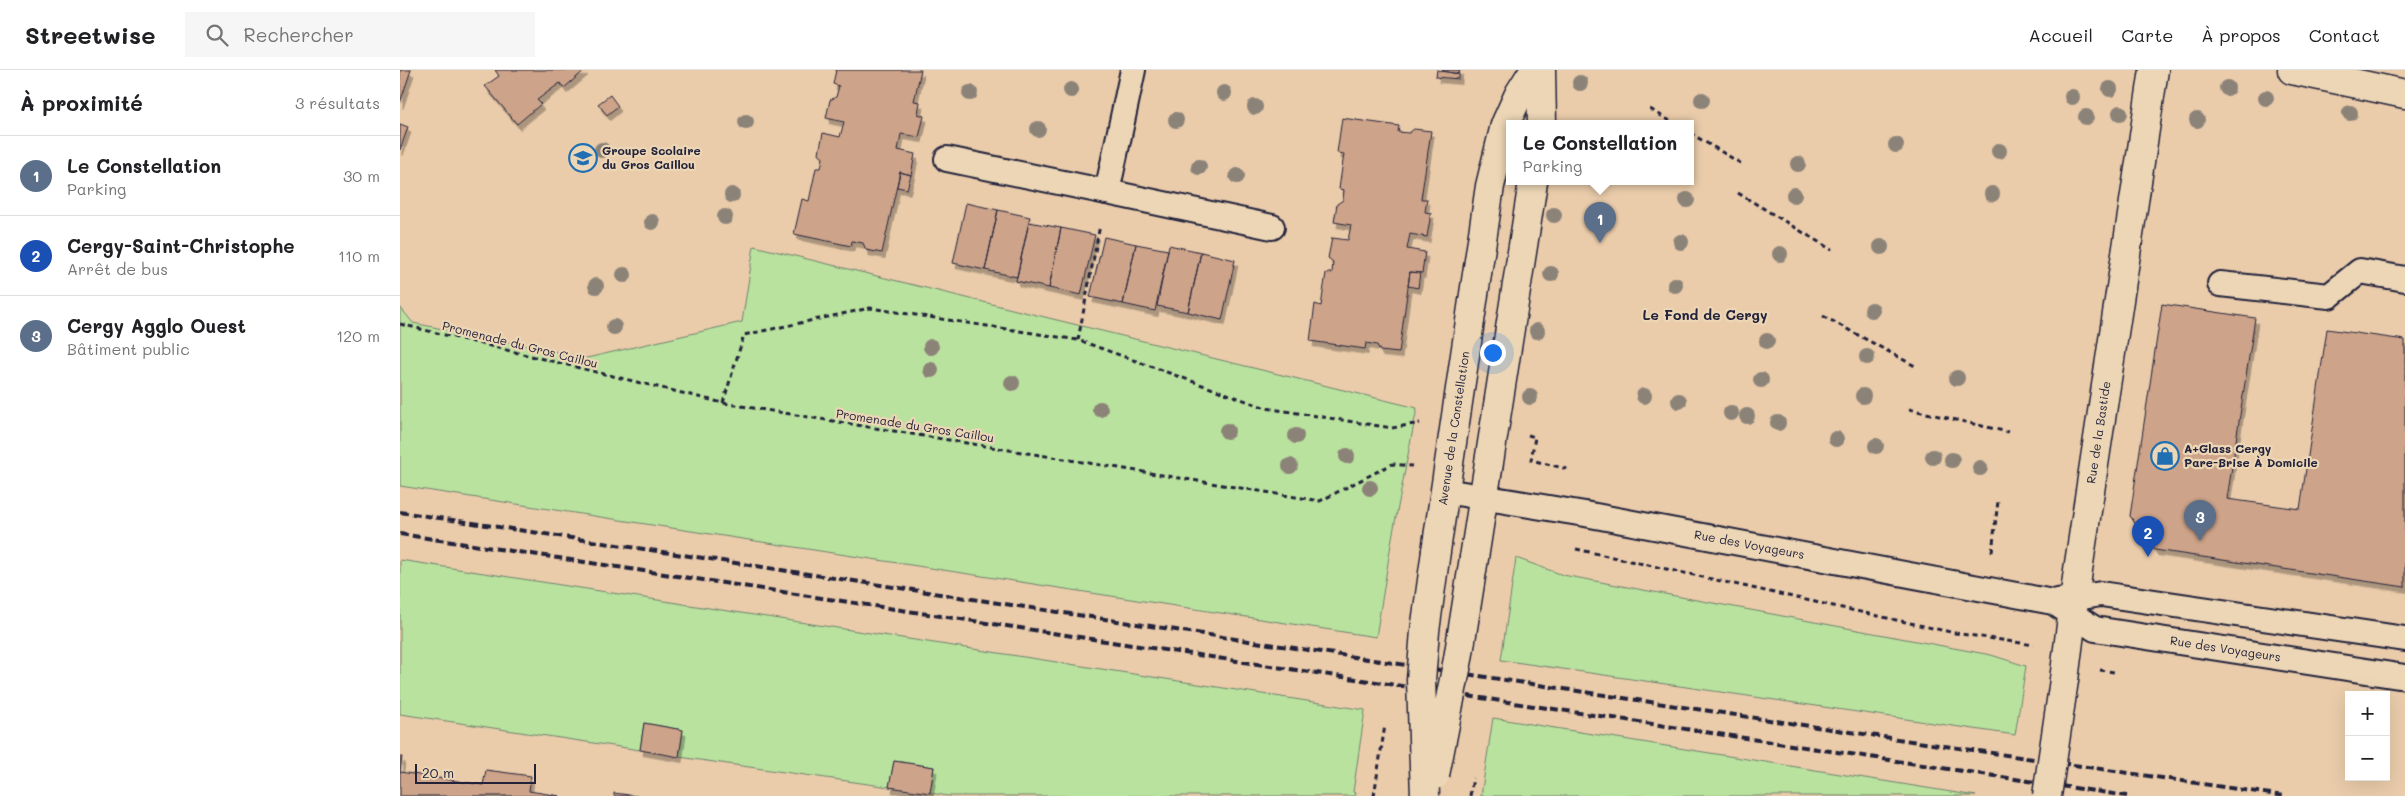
<!DOCTYPE html>
<html lang="fr">
<meta charset="utf-8">
<style>
:root{--surface:#fff;--page:#f6f6f6;--text:#202124;--muted:#757577;--line:#e0e0e0;--accent:#1f6fb2}
body{margin:0;font-family:Mali,sans-serif;background:var(--page);color:var(--text)}
.controls{position:absolute;right:15px;bottom:15px;display:grid;overflow:hidden;border-radius:0px;box-shadow:0 5px 20px #0002}
.controls button{width:45px;height:45px;display:grid;place-items:center;padding:0;border:0;border-bottom:1px solid var(--line);background:var(--surface);color:var(--text);font:25px sans-serif}
.scale{position:absolute;left:15px;bottom:12px;width:121px;box-sizing:border-box;padding-left:5px;border:2px solid #22223b;border-top:0;font-size:14px;line-height:18px;white-space:nowrap;color:#22223b;-webkit-text-stroke:4px #ecd6b5;paint-order:stroke}
.you{position:absolute;left:1092px;top:282px;width:18px;height:18px;margin:-12px;border:4px solid #fff;border-radius:50%;background:#1a73e8;box-shadow:0 0 0 8px #1a73e833}
.badge{display:grid;place-items:center;width:32px;height:32px;border-radius:50%;background:var(--accent);color:#fff;font-size:16px;font-weight:700}
.pin{position:absolute;translate:-50% -41px;filter:drop-shadow(0 1px 2px #0008)}
.pin::after{content:'';position:absolute;top:26px;width:18px;height:15px;background:inherit;clip-path:polygon(0 0,100% 0,50% 100%)}
.popup{position:absolute;left:1106px;top:50px;width:188px;height:65px;box-sizing:border-box;display:grid;place-content:center;border-radius:0px;background:var(--surface);filter:drop-shadow(0 1px 4px #0005);font-size:16px;white-space:nowrap;color:var(--muted)}
.popup b{font-size:19px;color:var(--text)}
.popup::after{content:'';position:absolute;left:50%;top:100%;margin-left:-10px;border:10px solid transparent;border-top-color:var(--surface)}
.list{margin:0;padding:0;list-style:none}
h2{display:flex;justify-content:space-between;align-items:center;height:65px;margin:0;padding:0 20px;font-size:21px}
h2 small{font-size:16px;font-weight:400;color:var(--muted)}
.list li{display:grid;grid-template-columns:32px 1fr auto;gap:15px;align-items:center;box-sizing:border-box;height:80px;padding:0 20px;border-top:1px solid var(--line)}
.list b{display:block;font-size:19px;white-space:nowrap}
.list p{margin:0;font-size:16px;white-space:nowrap;color:var(--muted)}
.list em{font-size:16px;font-style:normal;color:var(--muted)}
.icon{flex:none;width:28px;height:28px;fill:none;stroke:currentColor;stroke-width:2;stroke-linecap:round;stroke-linejoin:round}
.map{position:relative;flex:none;width:2005px;height:726px;overflow:hidden}
header{display:flex;align-items:center;gap:30px;box-sizing:border-box;height:70px;padding:0 25px;background:var(--surface);border-bottom:1px solid var(--line)}
header strong{font-size:24px}
nav{display:flex;gap:28px;margin-inline-start:auto;font-size:18px}
.search{width:350px;height:45px;background:var(--page);display:flex;align-items:center;gap:12px;box-sizing:border-box;padding:0 18px;border-radius:0px;color:var(--muted);font-size:19px}
main{display:flex}
aside{flex:1;background:var(--surface)}
.map>svg:first-child{display:block}
.green{fill:#b9e29e;stroke:#6e826c}
.building{fill:#cda389;stroke:#22223b;filter:url(#shadow)}
.lines{fill:none;stroke-linecap:round;stroke-linejoin:round}
.lane-casing{stroke:#22223b;stroke-width:28}
.street-casing{stroke:#22223b;stroke-width:31}
.secondary-casing{stroke:#22223b;stroke-width:31}
.path{stroke:#22223b;stroke-width:3;stroke-dasharray:5 4;stroke-linecap:butt}
.lane{stroke:#ecd6b5;stroke-width:24}
.street{stroke:#ecd6b5;stroke-width:28}
.secondary{stroke:#ecd6b5;stroke-width:28}
.rail{stroke:#22223b;stroke-width:4;stroke-dasharray:8 4;stroke-linecap:butt}
.street-bridge-casing{stroke:#22223b;stroke-width:31;stroke-linecap:butt}
.secondary-bridge-casing{stroke:#22223b;stroke-width:31;stroke-linecap:butt}
.path-bridge{stroke:#22223b;stroke-width:3;stroke-dasharray:5 4;stroke-linecap:butt}
.street-bridge{stroke:#ecd6b5;stroke-width:28}
.secondary-bridge{stroke:#ecd6b5;stroke-width:28}
.tree{fill:#8c8378}
.labels{text-anchor:middle;stroke-width:4.5;stroke-linejoin:round;paint-order:stroke}
.poi-label{font-size:12px;font-weight:bold;fill:#22223b;stroke:#ecd6b5;text-anchor:start}
.street-label{font-size:12px;fill:#22223b;stroke:#ecd6b5}
.neighbourhood-label{font-size:14px;font-weight:bold;fill:#22223b;stroke:#ecd6b5}
</style>
<header>
<strong>Streetwise</strong>
<div class="search"><svg class="icon" aria-label="search" viewBox="0 0 24 24"><circle cx="10" cy="10" r="6"/><path d="M15 15l6 6"/></svg>Rechercher</div>
<nav><a>Accueil</a><a>Carte</a><a>À propos</a><a>Contact</a></nav>
</header>
<main>
<aside>
<h2>À proximité<small>3 résultats</small></h2>
<ul class="list">
<li><span class="badge" style="background:#5c6f8a">1</span><div><b>Le Constellation</b><p>Parking</p></div><em>30 m</em></li>
<li><span class="badge" style="background:#1a4fb4">2</span><div><b>Cergy-Saint-Christophe</b><p>Arrêt de bus</p></div><em>110 m</em></li>
<li><span class="badge" style="background:#5c6f8a">3</span><div><b>Cergy Agglo Ouest</b><p>Bâtiment public</p></div><em>120 m</em></li>
</ul>
</aside>
<div class="map">
<svg width="2005" height="726" viewBox="0 0 2005 726">
<defs>
<filter id="shadow"><feDropShadow dx="3" dy="5.5" stdDeviation="0" flood-color="#0004"/></filter>
</defs>
<rect width="100%" height="100%" fill="#eaccab"/>
<filter id="ink" filterUnits="userSpaceOnUse"><feTurbulence type="fractalNoise" baseFrequency=".02" numOctaves="2"/><feDisplacementMap in="SourceGraphic" scale="10" xChannelSelector="R" yChannelSelector="G"/><feConvolveMatrix kernelMatrix="1 2 1 2 8 2 1 2 1" color-interpolation-filters="sRGB"/></filter>
<g filter="url(#ink)">
<path class="green" d="M354,176l663,162 -25,130 -16,99 -976,-151v-179l13,16 174,35 155,-36z
M1116,488l47,17 428,80 35,11 -11,69 -514,-75z
M0,490l965,150 -12,82 3,1 -1,3h-407l-18,-3 4,-26 -40,-6 -5,26 -210,-30 4,-27 -39,-7 -4,27 -240,-36z
M1093,648l483,78h-495z"/>
<path class="building" d="M0,0h11l-11,33z
M95,0h90l-21,18 -4,-5 -23,17 4,4 -24,20 -32,-38 14,-10z
M436,0h85l-7,31 6,1 -2,12 6,2 -5,21 -18,-3 -3,16 17,4 -4,21 -11,-3 -18,81 -16,-3 -3,-7 -11,-2 -1,5 -57,-12 8,-35 7,2 7,-33h5l2,-10 -4,-5 4,-20 17,4 4,-15 -18,-4 4,-18 6,-3 3,-11 -6,-2z
M1037,0l22,4v5l-23,-2z
M1042,0h18l-1,4 -17,-3z
M210,25l8,11 -11,9 -9,-11z
M942,48l57,8 -1,6 11,1 5,-4 17,2 -10,68h6l-2,13 6,1 -4,24 -17,-3 -3,15 18,3 -3,21 -12,-1 -11,81 -19,-2 -3,-6 -11,-2 -1,6 -55,-8 5,-37 6,2 5,-33h6l1,-11 -5,-4 4,-20 16,2 3,-15 -17,-3 3,-18 6,-4 1,-10 -5,-1 5,-35 -7,-1z
M0,54l8,3 -8,23z
M500,102l11,3 -4,14 -10,-2z
M566,133l32,7 -13,60 -32,-7z
M598,140l32,7 -13,60 -32,-7z
M629,152l32,6 -12,60 -33,-7z
M661,158l34,7 -14,60 -32,-7z
M704,167l32,7 -13,60 -33,-7z
M736,174l32,6 -13,61 -32,-7z
M769,175l32,7 -13,60 -31,-6z
M801,182l34,8 -13,60 -34,-8z
M1010,202l10,1 -2,15 -10,-2z
M1762,234l93,14 -28,181 73,10 27,-180 78,11v247l-250,-37 -25,-34z
M244,653l39,7 -4,27 -39,-7z
M0,687h2l-2,15 83,13 3,-15 45,6 -2,15 31,5h-160z
M494,691l40,6 -4,26 -41,-6z
M214,723l23,3h-23z"/>
<g class="lines">
<defs>
<g id="lane">
<path d="M547,89l160,33 26,-122"/>
<path d="M707,122l165,35"/>
<path d="M1820,214l109,12 31,-25 45,8"/>
<path id="s1" d="M1045,421l140,23 468,88 42,27 310,48"/>
<path d="M1657,531l44,-7 304,45"/>
</g>
<g id="street">
<path id="s2" d="M1664,610l14,-110 76,-500"/>
</g>
<g id="secondary">
<path d="M1141,0l1,54"/>
<path d="M1892,0l113,24"/>
<path id="s3" d="M1036,481l54,-365 15,-61 14,-31 15,-24"/>
<path d="M1074,488l59,-376"/>
</g>
</defs>
<use href="#lane" class="lane-casing"/>
<use href="#street" class="street-casing"/>
<use href="#secondary" class="secondary-casing"/>
<path class="path" d="M1250,39l25,15
M1290,63l52,31
M1338,123l94,57
M1423,246l92,50
M0,254l323,79 597,98 72,-37 20,2
M678,270l22,-115
M323,333l21,-68 126,-27 208,32 188,68 126,20 28,-5
M1509,339l99,23
M1128,365l7,2 -4,23 40,10
M1176,479l379,84 79,12
M1592,482l6,-51
M1700,600l14,2"/>
<use href="#lane" class="lane"/>
<use href="#street" class="street"/>
<use href="#secondary" class="secondary"/>
<path class="rail" d="M0,442l1362,207 522,77
M0,464l1727,262"/>
<defs>
<path id="street-bridge" d="M1647,726l17,-116"/>
<path id="secondary-bridge" d="M1035,705l23,-116 16,-101
M1025,726l-4,-116 4,-49 11,-80"/>
</defs>
<use href="#street-bridge" class="street-bridge-casing"/>
<use href="#secondary-bridge" class="secondary-bridge-casing"/>
<path class="path-bridge" d="M974,726l11,-71
M1070,726l3,-18"/>
<use href="#street-bridge" class="street-bridge"/>
<use href="#secondary-bridge" class="secondary-bridge"/>
</g>
<g class="tree">
<circle cx="1180" cy="13" r="8"/>
<circle cx="1827" cy="18" r="8"/>
<circle cx="1710" cy="19" r="8"/>
<circle cx="671" cy="20" r="8"/>
<circle cx="570" cy="23" r="8"/>
<circle cx="824" cy="23" r="8"/>
<circle cx="1672" cy="27" r="8"/>
<circle cx="1866" cy="28" r="8"/>
<circle cx="1302" cy="30" r="8"/>
<circle cx="855" cy="37" r="8"/>
<circle cx="1720" cy="43" r="8"/>
<circle cx="1950" cy="43" r="8"/>
<circle cx="1686" cy="47" r="8"/>
<circle cx="776" cy="50" r="8"/>
<circle cx="1797" cy="50" r="8"/>
<circle cx="346" cy="52" r="8"/>
<circle cx="638" cy="59" r="8"/>
<circle cx="1496" cy="75" r="8"/>
<circle cx="202" cy="80" r="8"/>
<circle cx="1599" cy="81" r="8"/>
<circle cx="1398" cy="94" r="8"/>
<circle cx="799" cy="97" r="8"/>
<circle cx="837" cy="106" r="8"/>
<circle cx="1592" cy="124" r="8"/>
<circle cx="332" cy="125" r="8"/>
<circle cx="1394" cy="125" r="8"/>
<circle cx="1287" cy="130" r="8"/>
<circle cx="1154" cy="145" r="8"/>
<circle cx="325" cy="147" r="8"/>
<circle cx="252" cy="152" r="8"/>
<circle cx="1281" cy="172" r="8"/>
<circle cx="1481" cy="177" r="8"/>
<circle cx="1380" cy="184" r="8"/>
<circle cx="1151" cy="204" r="8"/>
<circle cx="224" cy="205" r="8"/>
<circle cx="1275" cy="215" r="8"/>
<circle cx="196" cy="216" r="8"/>
<circle cx="1472" cy="240" r="8"/>
<circle cx="214" cy="257" r="8"/>
<circle cx="1137" cy="261" r="8"/>
<circle cx="1367" cy="271" r="8"/>
<circle cx="531" cy="277" r="8"/>
<circle cx="1467" cy="287" r="8"/>
<circle cx="531" cy="300" r="8"/>
<circle cx="1557" cy="308" r="8"/>
<circle cx="1361" cy="310" r="8"/>
<circle cx="612" cy="313" r="8"/>
<circle cx="1244" cy="326" r="8"/>
<circle cx="1463" cy="326" r="8"/>
<circle cx="1130" cy="327" r="8"/>
<circle cx="1279" cy="331" r="8"/>
<circle cx="700" cy="339" r="8"/>
<circle cx="1331" cy="343" r="8"/>
<circle cx="1347" cy="346" r="8"/>
<circle cx="1378" cy="353" r="8"/>
<circle cx="827" cy="361" r="8"/>
<circle cx="896" cy="366" r="8"/>
<circle cx="1436" cy="369" r="8"/>
<circle cx="1476" cy="376" r="8"/>
<circle cx="947" cy="386" r="8"/>
<circle cx="1533" cy="387" r="8"/>
<circle cx="1552" cy="390" r="8"/>
<circle cx="890" cy="396" r="8"/>
<circle cx="1580" cy="398" r="8"/>
<circle cx="970" cy="418" r="8"/>
</g>
</g>
<defs>
<symbol id="school-ring" viewBox="-11 -11 22 22"><circle r="9.5" fill="#ecd6b5" stroke="#1f6fb2" stroke-width="1.5"/><path d="M0-5L7-2L0 1L-7-2ZM-4 1L0 2.5L4 1V4Q0 6-4 4Z" fill="#1f6fb2"/></symbol>
<symbol id="shop-ring" viewBox="-11 -11 22 22"><circle r="9.5" fill="#ecd6b5" stroke="#1f6fb2" stroke-width="1.5"/><path d="M-5-2.5h2.3a2.7 3.5 0 0 1 5.4 0H5L5.5 6h-11ZM-1.5-2.5h3a1.5 2.3 0 0 0-3 0Z" fill="#1f6fb2"/></symbol>
</defs>
<g fill-rule="evenodd">
<use href="#school-ring" x="167" y="72" width="32" height="32"/>
<use href="#shop-ring" x="1749" y="370" width="32" height="32"/>
</g>
<g class="labels">
<g class="poi-label">
<text x="202" y="85">Groupe Scolaire<tspan x="202" dy="14">du Gros Caillou</tspan></text>
<text x="1784" y="383">A+Glass Cergy<tspan x="1784" dy="14">Pare-Brise À Domicile</tspan></text>
</g>
<g class="street-label">
<text transform="translate(120 275) rotate(14)" y="4">Promenade du Gros Caillou</text>
<text transform="translate(515 356) rotate(9)" y="4">Promenade du Gros Caillou</text>
<text dy="4" stroke="none"><textPath href="#s3" startOffset="124">Avenue de la Constellation</textPath></text>
<text dy="4" stroke="none"><textPath href="#s2" startOffset="250">Rue de la Bastide</textPath></text>
<text dy="4" stroke="none"><textPath href="#s1" startOffset="309">Rue des Voyageurs</textPath></text>
<text dy="4" stroke="none"><textPath href="#s1" startOffset="800">Rue des Voyageurs</textPath></text>
</g>
<g class="neighbourhood-label">
<text x="1305" y="250">Le Fond de Cergy</text>
</g>
</g>
</svg>
<div class="controls">
<button>+</button>
<button>−</button>
</div>
<div class="scale">20 m</div>
<div class="you"></div>
<div class="pin badge" style="left:1200px;top:173px;background:#5c6f8a">1</div>
<div class="popup"><b>Le Constellation</b>Parking</div>
<div class="pin badge" style="left:1748px;top:487px;background:#1a4fb4">2</div>
<div class="pin badge" style="left:1800px;top:471px;background:#5c6f8a">3</div>
</div>
</main>
